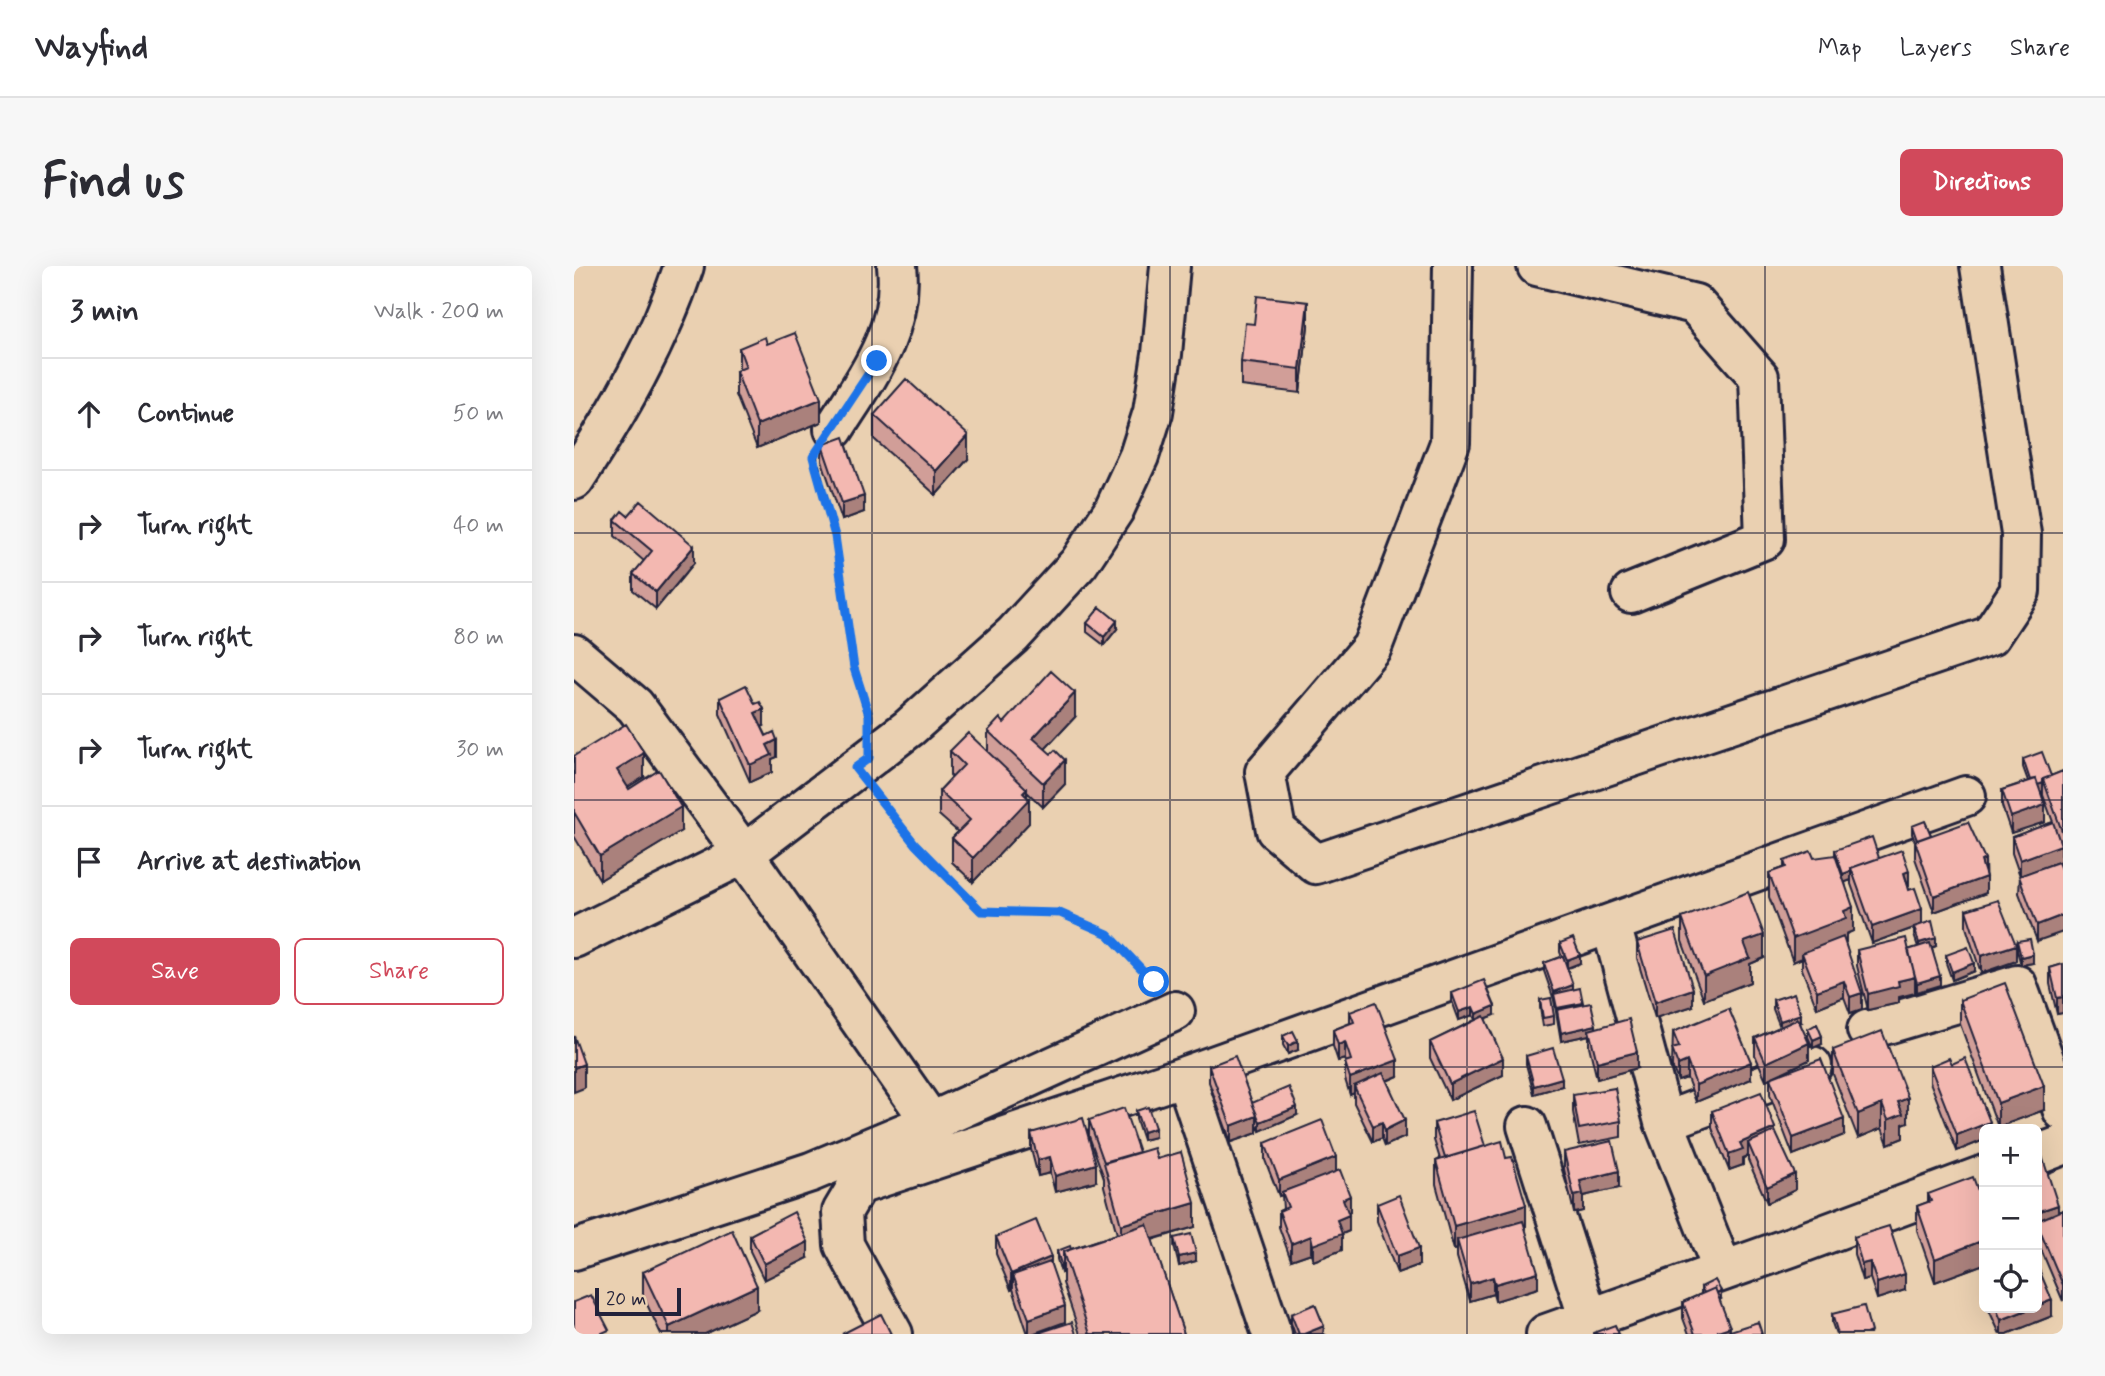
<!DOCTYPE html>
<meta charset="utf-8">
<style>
:root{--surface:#fff;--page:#f7f7f7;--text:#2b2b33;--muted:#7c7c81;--line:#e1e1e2;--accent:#d1495b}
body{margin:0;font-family:Mynerve,sans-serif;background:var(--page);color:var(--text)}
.controls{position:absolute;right:21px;bottom:21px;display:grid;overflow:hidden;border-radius:10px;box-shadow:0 7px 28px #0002}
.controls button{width:63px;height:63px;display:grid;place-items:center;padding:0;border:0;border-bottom:2px solid var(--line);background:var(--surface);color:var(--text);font:35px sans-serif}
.scale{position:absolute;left:21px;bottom:18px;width:86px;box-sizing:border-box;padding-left:7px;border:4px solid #22223b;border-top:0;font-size:19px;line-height:24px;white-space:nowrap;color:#22223b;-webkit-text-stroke:5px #ead0b1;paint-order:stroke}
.stop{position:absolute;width:21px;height:21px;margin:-16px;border:5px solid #1a73e8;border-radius:50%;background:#fff}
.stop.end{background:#1a73e8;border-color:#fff;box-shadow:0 2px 7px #0008}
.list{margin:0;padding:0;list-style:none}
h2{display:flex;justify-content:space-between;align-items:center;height:91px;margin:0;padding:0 28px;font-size:30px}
h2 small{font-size:23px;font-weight:400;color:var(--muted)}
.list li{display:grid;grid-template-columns:46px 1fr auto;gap:21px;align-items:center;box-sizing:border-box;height:112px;padding:0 28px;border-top:2px solid var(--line)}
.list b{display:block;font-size:26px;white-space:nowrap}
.list em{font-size:23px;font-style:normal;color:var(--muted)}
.actions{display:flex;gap:14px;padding:21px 28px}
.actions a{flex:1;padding:16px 0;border:2px solid var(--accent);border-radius:10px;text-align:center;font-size:24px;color:var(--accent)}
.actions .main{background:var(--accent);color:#fff}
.icon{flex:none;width:38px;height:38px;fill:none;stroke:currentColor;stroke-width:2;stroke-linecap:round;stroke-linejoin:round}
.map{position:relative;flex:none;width:1489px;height:1068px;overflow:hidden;border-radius:10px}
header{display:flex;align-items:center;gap:42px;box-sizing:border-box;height:98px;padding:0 35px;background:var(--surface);border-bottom:2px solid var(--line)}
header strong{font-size:33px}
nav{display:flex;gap:38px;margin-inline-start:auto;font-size:24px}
.intro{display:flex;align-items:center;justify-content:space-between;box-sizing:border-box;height:168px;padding:0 42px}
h1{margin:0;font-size:49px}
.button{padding:18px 32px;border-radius:10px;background:var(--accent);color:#fff;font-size:24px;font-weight:700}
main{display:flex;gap:42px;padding:0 42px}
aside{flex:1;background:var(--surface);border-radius:10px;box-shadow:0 7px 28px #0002}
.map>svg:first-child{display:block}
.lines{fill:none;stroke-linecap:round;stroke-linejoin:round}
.minor-casing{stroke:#22223b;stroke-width:44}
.path{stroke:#22223b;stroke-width:4.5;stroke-dasharray:5 5;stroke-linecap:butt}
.minor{stroke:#ead0b1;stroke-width:38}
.wall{fill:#d19e98;stroke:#22223b;stroke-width:2}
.shaded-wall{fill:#aa817c;stroke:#22223b;stroke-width:2}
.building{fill:#f3b8b1;stroke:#22223b;stroke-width:2}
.route{stroke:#1a73e8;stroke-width:9}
.grid{fill:none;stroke:#22223b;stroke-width:2;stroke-opacity:0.55}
</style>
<header>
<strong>Wayfind</strong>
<nav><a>Map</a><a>Layers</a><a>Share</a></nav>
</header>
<div class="intro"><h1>Find us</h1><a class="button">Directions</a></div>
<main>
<aside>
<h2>3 min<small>Walk · 200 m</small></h2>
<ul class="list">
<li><svg class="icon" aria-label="ahead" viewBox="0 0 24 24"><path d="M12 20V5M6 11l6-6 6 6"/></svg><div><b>Continue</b></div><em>50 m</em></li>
<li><svg class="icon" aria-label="right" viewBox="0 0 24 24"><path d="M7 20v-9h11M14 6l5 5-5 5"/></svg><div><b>Turn right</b></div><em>40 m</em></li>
<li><svg class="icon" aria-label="right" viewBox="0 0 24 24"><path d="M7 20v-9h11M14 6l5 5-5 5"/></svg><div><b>Turn right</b></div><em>80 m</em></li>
<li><svg class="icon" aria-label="right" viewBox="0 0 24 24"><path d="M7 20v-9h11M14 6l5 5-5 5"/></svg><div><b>Turn right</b></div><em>30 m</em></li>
<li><svg class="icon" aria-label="arrive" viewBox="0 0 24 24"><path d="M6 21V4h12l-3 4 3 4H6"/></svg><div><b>Arrive at destination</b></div></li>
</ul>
<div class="actions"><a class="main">Save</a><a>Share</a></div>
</aside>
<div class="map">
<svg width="1489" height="1068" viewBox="0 0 1489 1068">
<rect width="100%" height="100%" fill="#ead0b1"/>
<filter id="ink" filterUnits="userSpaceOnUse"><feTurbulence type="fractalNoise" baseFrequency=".0143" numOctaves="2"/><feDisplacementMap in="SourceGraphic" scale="14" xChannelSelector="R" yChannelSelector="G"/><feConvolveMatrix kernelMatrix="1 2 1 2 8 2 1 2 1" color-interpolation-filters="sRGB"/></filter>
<g filter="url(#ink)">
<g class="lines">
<defs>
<path id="minor" d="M879,0l-3,177 -78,204 -107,125 11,58 40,34 674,-228 30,-45 1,-57 -41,-268
M963,0l158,38 64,73 6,162 -134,54
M260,163c33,-52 70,-99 63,-163
M0,214c44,-67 85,-138 110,-214
M0,388l61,52 109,148 187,268
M1037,658l53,198 59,149
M0,672l170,-84 165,-126 104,-93 66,-72 35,-53 25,-54 14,-44 9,-58 8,-88
M1293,764l150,-45 46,126
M611,810l87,258
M1090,856l148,-56
M953,860l61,191
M1463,889l26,-10
M0,984l237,-78 120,-50 244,-111
M319,1068l-49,-89 -2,-33 16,-27 327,-109 781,-280
M972,1068l245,-87 193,-72"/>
</defs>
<use href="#minor" class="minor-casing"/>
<path class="path" d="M241,189l20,81 19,132 15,51
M301,528l40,50 66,67 79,2 48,21 48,50"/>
<use href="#minor" class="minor"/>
</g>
<path class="wall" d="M680,58l54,2 -8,67 -59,-7v-24z
M193,78l54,78 -64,26 -21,-53v-24l3,-1v-22z
M300,149l94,44 -32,36 -62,-56z
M248,179l42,67 -22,8 -20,-59z
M41,254l79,43 -38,46 -23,-19v-16l11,-13 -29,-25z
M513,357l30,6 -13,16 -17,-13z
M146,432l44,28 -2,1 15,30 -5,2v13l-22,10 -30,-68z
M501,451l-30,32 20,35 -22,23 -16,-15 2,31 -56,59 -21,-20v-24l6,-6 -19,-17v-24l13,-14 -2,-2v-24h38v-20l16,-8z
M0,490l70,21 -17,10 2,2 52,42 -81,49 -26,-44z
M1449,493l28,17 12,-5v79l-2,-5v16l-3,1 -21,79 -18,-48 1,-17 -8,-23v-16l41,-15 -10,-27v-4l-2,1 4,30 -34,11 -9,-27v-16l26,-9 -5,-14z
M1338,560l73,33 1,34 -52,19 -19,-54v-17l-3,-7z
M1261,584l44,8 29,29 14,37 14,22 -4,2 8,37 -23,7 -2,-7v8l-16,4v6l-31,7 -11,-44v-16h51l10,-3 -4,-12v-7l-42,15 -21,-59v-4l-6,2 8,49 -7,3v8h-1l17,67 -12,4 -6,-16 -27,11 -15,-39v-11l-9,4 -24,-65v-24l15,-5v-7l51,-4z
M1392,644l50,51 -35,12 -15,-46z
M1108,652l82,40 -14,6v18l-46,18 -22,-59z
M1443,675l16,22 -12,2 -4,-15z
M1063,676l56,64 -38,12 -18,-60z
M986,677l20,20 -13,5 6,21 23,39 41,40 -40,11 -8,-33v-11l-28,6 -7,-41 -10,-29v-8l18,-6 -2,-5z
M1372,689l28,16 -22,9 -6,-17z
M1489,698v49l-6,1 -7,-30v-16z
M878,727l43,22 -10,4 18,56 -53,25 -20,-42v-16l45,-22 -2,-5 -14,5 -7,-19z
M966,734l14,16v8l-11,2 -3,-18z
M1199,734l28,22h-1l9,38 -43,20 -11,-25v-17l25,-11 -7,-18z
M1386,734l84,110 -46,17 -38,-103z
M776,746l48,64 -11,5 18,56 -20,9 -3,-8 -9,4 -19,-39v-10l-4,2 -5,-16v-17h1l-1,-3 -7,2 -5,-15v-16l17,-7z
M1234,763l14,15 -9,4 -5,-11z
M1099,766l78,47 -55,23 -9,-24 -9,3 -6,-15z
M709,770l15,14 -10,4 -5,-9z
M1259,784l75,72 -5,2v14l-15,6 -6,-16 -24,10 -25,-64z
M952,790l36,30 -28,8 -8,-30z
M635,800l43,37 45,12 -37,16 -3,-6v8l-26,9 -22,-60z
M1356,800l60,63h-6v11l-27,11 -27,-69z
M1196,812l74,57 -51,20 -23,-60z
M999,829l48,26v16l-42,8 -6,-33z
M562,845l19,26 -12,3 -7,-21z
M1138,845l63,20 20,59 -28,13 -19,-43v-4l-5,2v7l-14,5 -17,-42z
M515,854l50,32 18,7 38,68 -43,13 32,94h-104l-17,-51v-11l-2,1 -4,-14v-8l14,-2 46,-15 -13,-48v-8l-15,-42z
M860,857l51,23 40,83 13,59 -43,13 -2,-7 -23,7 -13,-44v-8l-3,1 -18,-66v-23l4,-2 -6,-19z
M457,867l65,48 -41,11 -5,-19 -12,3 -7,-27z
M691,877l71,28 14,41 -1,1v18l-7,3v16l-29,11 -2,-8 -20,7 -12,-33v-16l4,-2 -1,-14 -3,1 -14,-36z
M990,886l55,36 -36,8v15l-9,2 -10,-44z
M1463,892l21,54 5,-2v91l-26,-61z
M1354,928l56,13v57l-49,18 -18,-52v-24l11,-4z
M803,938l42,61 -22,8 -20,-52z
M176,969l58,23 -44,22 -14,-29z
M422,971l55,29 14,56 -33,12h-4l-15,-45 -2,1 -15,-36z
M1280,971l51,53 -28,9 -7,-21 -8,2 -8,-26z
M600,972l22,23 -17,5 -5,-20z
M69,1006l114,38 -52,24h-44l-18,-38z
M1127,1021l20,12 -2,1 11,31 32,3h-73l-6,-16v-16l18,-8z
M1414,1042h49l15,8 -45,18h-7z
M717,1048l33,20h-29l-4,-11z
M1258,1048l39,20h-35l-4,-11z"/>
<path class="shaded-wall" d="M734,36v24l-8,67v-24z
M247,133v23l-64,26v-23z
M394,169v24l-32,36v-24z
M290,230v16l-22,8v-17z
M120,280v17l-38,46v-17z
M543,355v8l-13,16v-8z
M501,427v24l-42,45v-24z
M190,443v17l-9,3v-16z
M203,474v17l-5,2v13l-22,10v-17l17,-20z
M70,487v24l-27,17v-24z
M491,494v24l-22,23v-24z
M1469,517v8l-11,4v-8z
M453,523v12l2,-2v24l-56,59v-24z
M1471,539v17l-34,11v-16z
M107,541v24l-81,49v-24z
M1487,579v16l-41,15v-16z
M1411,593v17l-4,-15z
M1277,605v9l-8,3v-9z
M1335,605v16l-5,-14z
M1412,611v16l-52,19v-16z
M1279,641v24l-7,3v8l-42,16 -2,-5v5l-9,4v-24l51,-27z
M1348,643v16l-50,18v-16z
M1489,649v17l-26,9v-16z
M1190,669v23l-14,6v18l-46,18v-24l40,-34z
M1362,672v8l-17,5v-8z
M1442,679v16l-35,12v-17z
M1459,688v9l-12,2v-8z
M1006,689v8l-13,5v-8z
M1400,697v8l-22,9v-8z
M1366,710v9l-23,7v-9z
M1341,711v16l-16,4v6l-31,7v-16l30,-13z
M1270,715v16l-27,11v-17z
M999,719v9l-19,1v-3z
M1119,723v17l-38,12v-16z
M1288,727v16l-12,4v-16z
M1489,731v16l-6,1v-16z
M1009,737v8l-25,5 -1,-8z
M921,740v9l-19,7v-8z
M899,741v8l-14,5v-8z
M1227,748v8l-21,7v-8z
M1022,759v9l-7,-4v5l-28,6v-8z
M1248,770v8l-9,4v-8z
M724,775v9l-10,4v-8z
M771,776v17l-7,2v-16z
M1235,777v17l-43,20v-17z
M1063,786v16l-40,11v-17z
M929,792v17l-53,25v-16z
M824,794v16l-41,16 -3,-6v7l-4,2v-17z
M1113,795v17l-9,3v-16z
M1177,796v17l-55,23v-17z
M10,798v24l-10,4v-24z
M988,812v8l-28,8v-8z
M1470,820v24l-46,17v-24z
M1334,832v24l-5,2v14l-15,6v-24l10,-18z
M1308,838v24l-24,10v-24z
M723,841v8l-37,16v-9z
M683,850v17l-26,9v-16z
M1270,853v16l-51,20v-17z
M831,854v17l-20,9v-16z
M808,856v16l-9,4v-16z
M1416,856v7h-6v11l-27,11v-16z
M581,862v9l-12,3v-8z
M1201,862v16l-27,-1v13l-5,2v7l-14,5v-16l11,-11z
M476,891v16l-12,3v-16z
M762,891v16l-54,19v3l-3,1v-16z
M522,898v17l-41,11v-16z
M1045,905v17l-36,8v15l-9,2v-17l6,-15z
M1221,908v16l-28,13v-16z
M776,930v16l-7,3v-16z
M621,937v24l-74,21v-23z
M952,939v24l-69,11v9l-3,1v-24z
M1484,939v16l-21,3v-12z
M775,949v16l-7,3v16l-29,11v-16l24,-25z
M737,970v17l-20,7v-16z
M1410,974v24l-49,18v-23z
M234,976v16l-44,22v-16z
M845,982v17l-22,8v-17z
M622,987v8l-17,5v-9z
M477,991v16l-38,2v14l-2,1v-16z
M1296,996v16l-8,2v-16z
M487,998h2v8l-2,1z
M964,1006v16l-43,13v-17z
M1331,1008v16l-28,9v-16z
M919,1011v17l-23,7v-17z
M183,1020v24l-52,24h-36v-7z
M1147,1025v8l-15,8v-9z
M1478,1034v16l-45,18h-6v-14l31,-12h5v-2z
M491,1040v16l-33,12h-3v-15z
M750,1060l-1,8h-19z
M1156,1061v7h-12v-3z"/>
<path class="building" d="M683,30l51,6 -8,67 -59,-7 4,-39 9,1z
M221,67l26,66 -64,26 -21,-54 10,-4 -7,-19 26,-11 2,7z
M332,113l62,56 -32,36 -62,-56z
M270,171l20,59 -22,7 -20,-58z
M67,235l53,45 -38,46 -23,-18 19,-23 -37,-31 7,-9 6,5z
M526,341l17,14 -13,16 -17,-14z
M477,405l24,22 -42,45 18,16 4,-4 10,10 -22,23 -55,-52 12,-13 4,5z
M172,419l9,19 5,-2 4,7 -9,4 11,23 8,-4 3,8 -10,5 5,10 -22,10 -30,-67z
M52,458l18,29 -27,17 12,19 30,-19 22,37 -81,49 -26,-44v-56z
M394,467l59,56 -4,4 6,6 -56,59 -21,-20 18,-18 -31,-29 25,-26 -14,-14z
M1468,486l9,24 -8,3v4l-5,2 -2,-6 -6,1 -7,-21z
M1489,505v63l-20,-55z
M1462,513l9,26 -34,12 -9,-27z
M1351,555l6,14 -14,5 -5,-14z
M1394,556l17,37 -4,2 5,16 -52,19 -19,-55z
M1479,556l8,23 -41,15 -8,-23z
M1298,571l7,21 -28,10v3l-8,3 -8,-24z
M1328,584l7,21 -5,2 5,17 6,-2 7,21 -50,18 -21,-59z
M1237,585l3,7 21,-3 18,52 -9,4 2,7 -53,20 -24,-65 17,-6 -2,-6z
M1484,596l5,12v41l-26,10 -18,-49z
M1174,626l16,43 -20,7 6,16 -46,18 -22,-58z
M1424,634l18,45 -35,11 -15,-46z
M1358,655l4,17 -17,5 -5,-16z
M1101,664l18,59 -38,13 -18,-60z
M1269,671l19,56 -12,4 -6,-16 -27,10 -15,-38z
M999,672l7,17 -13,5 -7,-17z
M1332,672l9,39 -17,4 1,5 -31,8 -11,-44z
M1456,673l3,15 -12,3 -4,-16z
M1356,677l10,33 -23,7 -9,-33z
M1394,681l6,16 -22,9 -6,-17z
M989,690l10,29 -19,7 -10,-29z
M1489,698v33l-6,1 -7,-30z
M910,714l11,26 -19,8 -3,-7 -14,5 -7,-19z
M1431,717l39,103 -46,17 -38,-103z
M1006,722l3,15 -26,5 -3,-14z
M1220,727l7,21 -21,7 -7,-21z
M977,732l3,18 -11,2 -3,-18z
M802,736l22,58 -48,18 -5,-16 6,-2 -6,-18 -7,3 -5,-15 21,-8 -4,-10z
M1017,737l5,22 -35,8 -4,-23z
M1155,743l22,53 -55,23 -9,-24 -9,4 -6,-16 7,-2 -6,-15z
M910,750l19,42 -53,26 -20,-42z
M1055,753l8,33 -40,10 -8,-32z
M1224,753l11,24 -43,20 -11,-25z
M1243,758l5,12 -9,4 -5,-11z
M719,765l5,10 -10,5 -5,-10z
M1308,765l26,67 -10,4 5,12 -15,6 -6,-16 -24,10 -25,-64z
M0,770l10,28 -10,4z
M979,782l9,30 -28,8 -8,-30z
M661,790l22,60 -26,10 -22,-60z
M1375,792l3,6 13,-6 25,64 -33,13 -27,-69z
M1247,793l23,60 -51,19 -23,-60z
M809,807l22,47 -20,10 -3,-8 -9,4 -19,-40z
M715,821l8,20 -37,15 -8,-19z
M1041,822l6,33 -42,8 -6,-34z
M1187,826l14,36 -35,15 3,6 -14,5 -17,-43z
M574,841l7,21 -12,4 -7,-21z
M550,842l15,44 -35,10 -15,-42z
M900,845l11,35 -40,12 -11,-35z
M509,852l13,46 -41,12 -5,-19 -12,3 -7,-27z
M748,854l14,37 -57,23 -14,-37z
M1201,865l20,43 -28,13 -19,-44z
M928,875l4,17 6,-1 14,48 -72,21 -18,-65z
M1038,875l7,30 -39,10 3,13 -9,2 -10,-44z
M580,882l3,11 24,-7 14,51 -74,22 -17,-62z
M1468,890l16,49 -21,7v-54z
M766,904l10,26 -7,3 6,16 -12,5 5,14 -29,11 -2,-9 -20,8 -12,-33 9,-4 -6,-15z
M1399,911l11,30v33l-49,19 -18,-53 14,-5 -3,-7z
M825,929l20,53 -22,8 -20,-52z
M1489,944v75l-26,-61v-3z
M220,946l14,30 -44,22 -14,-29z
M462,954l15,37 -40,17 -15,-37z
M949,955l15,51 -43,12 -2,-7 -23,7 -13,-44z
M573,958l37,110h-94l-27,-82z
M1315,960l16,48 -28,9 -7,-21 -8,2 -8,-27z
M158,964l25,56 -88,41 -26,-55z
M617,968l5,19 -17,4 -5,-19z
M496,980l1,3 -8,3v12h-2l-4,-13z
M476,996l15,44 -36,13 -16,-44z
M1463,999l15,35 -15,6z
M1141,1014l6,11 -4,2 -2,-5 -11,5 -3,-6z
M1141,1022l15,39 -12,4 1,3h-24l-12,-32z
M17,1029l18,35 -9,4h-26v-32z
M741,1038l9,22 -20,8h-5l-8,-20z
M1290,1040l7,26 -5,2h-28l-6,-20z
M1422,1042h36l-31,12z
M307,1048l10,20h-49z
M498,1056l4,12h-41z
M1184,1056l4,12h-41z
M1041,1059l4,9h-26v-1z"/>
</g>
<g class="lines" filter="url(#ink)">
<path class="route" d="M303,95l-64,96 22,79 19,132 15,47v43l-14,10 60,76 66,67 79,2 48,21 46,48"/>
</g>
<path class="grid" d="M298,0v1068M596,0v1068M893,0v1068M1191,0v1068M0,267h1489M0,534h1489M0,801h1489"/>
</svg>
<div class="controls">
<button>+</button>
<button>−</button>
<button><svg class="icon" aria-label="locate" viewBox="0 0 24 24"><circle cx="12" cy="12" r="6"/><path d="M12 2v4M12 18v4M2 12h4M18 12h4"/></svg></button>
</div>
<div class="scale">20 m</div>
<div class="stop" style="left:580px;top:716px"></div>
<div class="stop end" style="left:303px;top:95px"></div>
</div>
</main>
